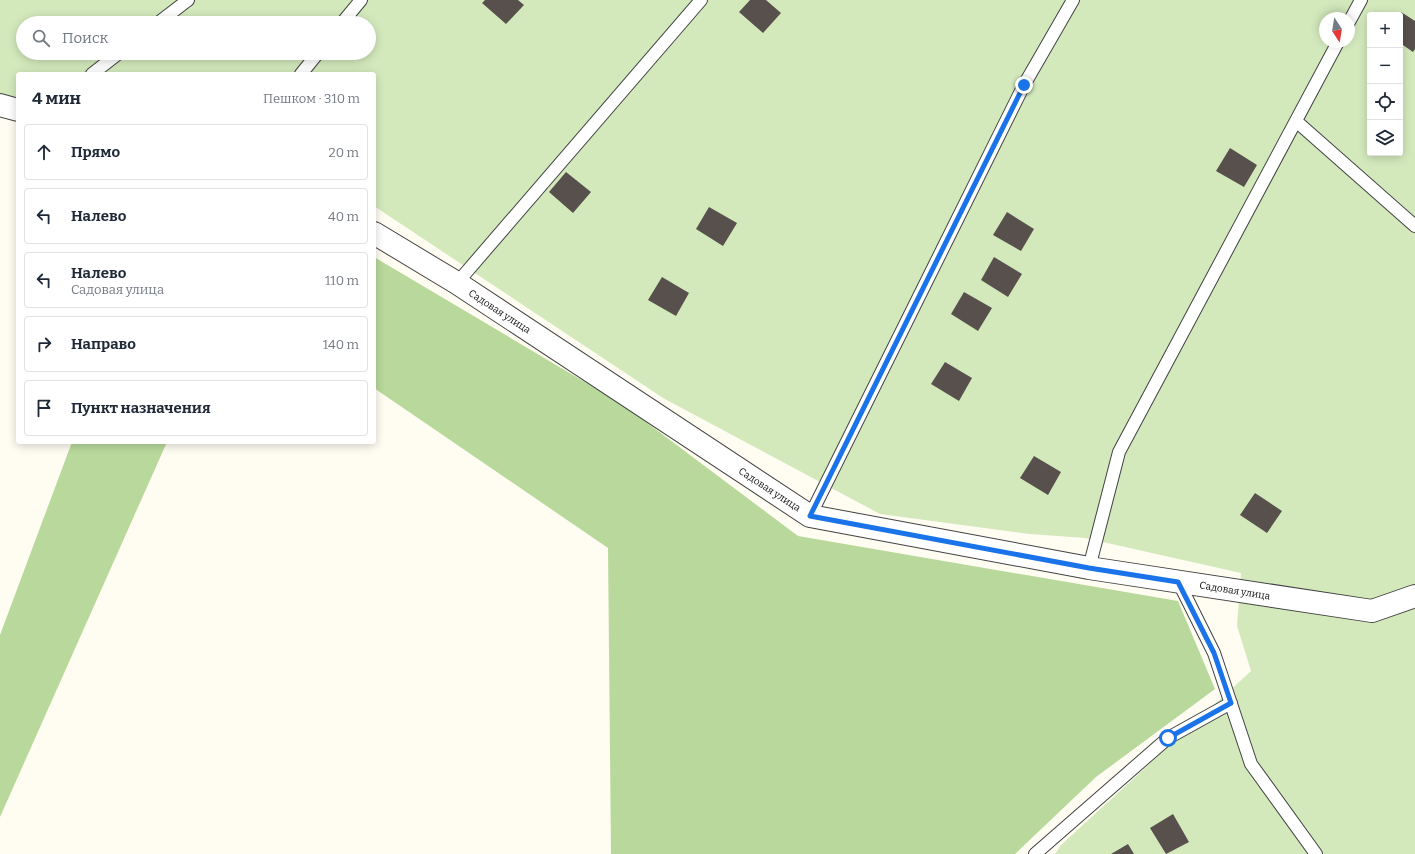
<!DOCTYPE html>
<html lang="ru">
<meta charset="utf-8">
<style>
:root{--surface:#fff;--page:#f6f6f7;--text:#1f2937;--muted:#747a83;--line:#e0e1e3}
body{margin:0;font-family:Bitter,serif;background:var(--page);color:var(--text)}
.controls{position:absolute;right:12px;top:12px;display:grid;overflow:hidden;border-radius:4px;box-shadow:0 2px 10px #0003}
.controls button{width:36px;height:36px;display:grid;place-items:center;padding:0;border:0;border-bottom:1px solid var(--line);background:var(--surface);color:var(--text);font:20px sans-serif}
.compass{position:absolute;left:1319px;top:12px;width:36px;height:36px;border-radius:50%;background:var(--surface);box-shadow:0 2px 10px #0003;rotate:168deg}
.stop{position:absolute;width:12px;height:12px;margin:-9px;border:3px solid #1a73e8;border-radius:50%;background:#fff}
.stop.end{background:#1a73e8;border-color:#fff;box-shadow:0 1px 4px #0008}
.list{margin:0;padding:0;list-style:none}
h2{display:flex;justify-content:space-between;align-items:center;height:52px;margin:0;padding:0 16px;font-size:17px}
h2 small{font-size:13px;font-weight:400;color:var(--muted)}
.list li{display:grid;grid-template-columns:26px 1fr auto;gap:12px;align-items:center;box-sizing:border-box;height:56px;margin:0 8px 8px;padding:0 8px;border:1px solid var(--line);border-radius:4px}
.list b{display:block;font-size:15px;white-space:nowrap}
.list p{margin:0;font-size:13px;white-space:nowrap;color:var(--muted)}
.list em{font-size:13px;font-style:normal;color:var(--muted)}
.icon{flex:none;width:22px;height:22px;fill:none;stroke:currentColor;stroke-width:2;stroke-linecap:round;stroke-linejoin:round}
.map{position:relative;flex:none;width:1415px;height:854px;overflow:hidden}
.search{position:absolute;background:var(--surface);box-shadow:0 2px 10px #0003;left:16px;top:16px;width:360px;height:44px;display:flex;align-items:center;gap:10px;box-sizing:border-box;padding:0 14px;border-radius:22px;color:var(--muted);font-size:15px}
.panel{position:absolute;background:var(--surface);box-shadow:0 2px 10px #0003;left:16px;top:72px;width:360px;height:372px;border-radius:4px}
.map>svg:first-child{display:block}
.green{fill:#d3e9bc;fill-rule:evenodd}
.forest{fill:#b8d99b}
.building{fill:#58504c}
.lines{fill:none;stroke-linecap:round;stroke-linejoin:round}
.lane-casing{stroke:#424242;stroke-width:14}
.street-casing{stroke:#424242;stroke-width:24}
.lane{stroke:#fff;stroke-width:12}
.street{stroke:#fff;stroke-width:22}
.route{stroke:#1a73e8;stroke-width:5}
.labels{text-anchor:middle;stroke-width:4;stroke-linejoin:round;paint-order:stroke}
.street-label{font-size:10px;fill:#0f0f0f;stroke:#fff}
</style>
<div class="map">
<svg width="1415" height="854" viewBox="0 0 1415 854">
<rect width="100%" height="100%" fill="#fffcf2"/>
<path class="green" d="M0,0h1415v854h-360l6,-9 190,-174 -14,-45 4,-53 -156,-35 -55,-4 -150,-20 -217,-116 -289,-192v-132h-356v24l-18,-4zM1370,15h30v138h-30zM1325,18h24v24h-24zM23,23h346v30h-346z"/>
<path class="forest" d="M374,257l248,147 176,132 380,65 37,88 -119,88 -81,77h-404l-3,-306 -234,-160z
M72,442h95l-167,375v-182z"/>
<path class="building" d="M485,0h33l6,5 -18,19 -24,-21z
M750,0h16l15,13 -18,20 -24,-21z
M1401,12l14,9v28l-2,3 -13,-9 -1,-28z
M1230,148l27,17 -13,22 -28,-16z
M566,172l25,20 -18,21 -24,-21z
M709,207l28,16 -14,23 -27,-17z
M1007,212l27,17 -13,22 -28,-16z
M994,257l28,17 -14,23 -27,-17z
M662,277l27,16 -13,23 -28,-16z
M964,292l28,16 -14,23 -27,-17z
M945,362l27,16 -13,23 -28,-17z
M1034,456l27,16 -13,23 -28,-17z
M1255,493l27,18 -15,22 -27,-18z
M1173,814l16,28 -23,12 -16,-26z
M1128,844l6,10h-23z"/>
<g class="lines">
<defs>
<path id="lane" d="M1349,22l12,-22
M158,23l30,-23
M342,23l19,-23
M92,74l27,-21
M301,74l17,-21
M1296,121l119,105
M457,283l244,-283
M810,516l214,-431 49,-85
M1089,568l30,-116 219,-410
M1178,581l36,72 37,111 65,90
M1035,854l133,-116 63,-35"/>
<path id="street" d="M0,105l18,5
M374,233l83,50 353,233 279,52 283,43 43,-15"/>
</defs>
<use href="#lane" class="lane-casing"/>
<use href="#street" class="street-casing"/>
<use href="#lane" class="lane"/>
<use href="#street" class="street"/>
</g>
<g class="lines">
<path class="route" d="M1024,85l-214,431 279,52 89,14 36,71 17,50 -63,35"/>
</g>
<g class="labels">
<g class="street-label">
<text transform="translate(500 311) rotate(33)" y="4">Садовая улица</text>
<text transform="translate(770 489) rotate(33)" y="4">Садовая улица</text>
<text transform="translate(1235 590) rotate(9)" y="4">Садовая улица</text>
</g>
</g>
</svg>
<div class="controls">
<button>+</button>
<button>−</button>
<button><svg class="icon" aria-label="locate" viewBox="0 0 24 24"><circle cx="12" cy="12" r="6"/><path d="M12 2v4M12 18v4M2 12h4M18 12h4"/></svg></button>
<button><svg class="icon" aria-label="layers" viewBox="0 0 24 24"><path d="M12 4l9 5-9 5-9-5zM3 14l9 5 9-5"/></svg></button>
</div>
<svg class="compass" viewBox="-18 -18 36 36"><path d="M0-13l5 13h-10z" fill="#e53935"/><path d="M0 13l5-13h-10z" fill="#747a83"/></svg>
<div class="stop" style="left:1168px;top:738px"></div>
<div class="stop end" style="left:1024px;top:85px"></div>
<div class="search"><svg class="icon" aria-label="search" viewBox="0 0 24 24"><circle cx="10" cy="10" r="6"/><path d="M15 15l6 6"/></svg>Поиск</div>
<section class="panel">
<h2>4 мин<small>Пешком · 310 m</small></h2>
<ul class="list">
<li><svg class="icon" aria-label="ahead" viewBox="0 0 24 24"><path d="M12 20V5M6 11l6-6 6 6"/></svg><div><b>Прямо</b></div><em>20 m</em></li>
<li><svg class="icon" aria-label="left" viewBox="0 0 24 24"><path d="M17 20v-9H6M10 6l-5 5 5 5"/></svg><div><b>Налево</b></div><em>40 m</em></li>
<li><svg class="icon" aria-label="left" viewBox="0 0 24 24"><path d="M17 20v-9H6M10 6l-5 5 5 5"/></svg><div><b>Налево</b><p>Садовая улица</p></div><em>110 m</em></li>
<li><svg class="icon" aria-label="right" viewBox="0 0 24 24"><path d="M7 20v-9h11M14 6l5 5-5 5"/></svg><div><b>Направо</b></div><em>140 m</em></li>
<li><svg class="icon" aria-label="arrive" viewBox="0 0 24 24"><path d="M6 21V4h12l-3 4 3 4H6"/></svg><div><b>Пункт назначения</b></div></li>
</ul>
</section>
</div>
